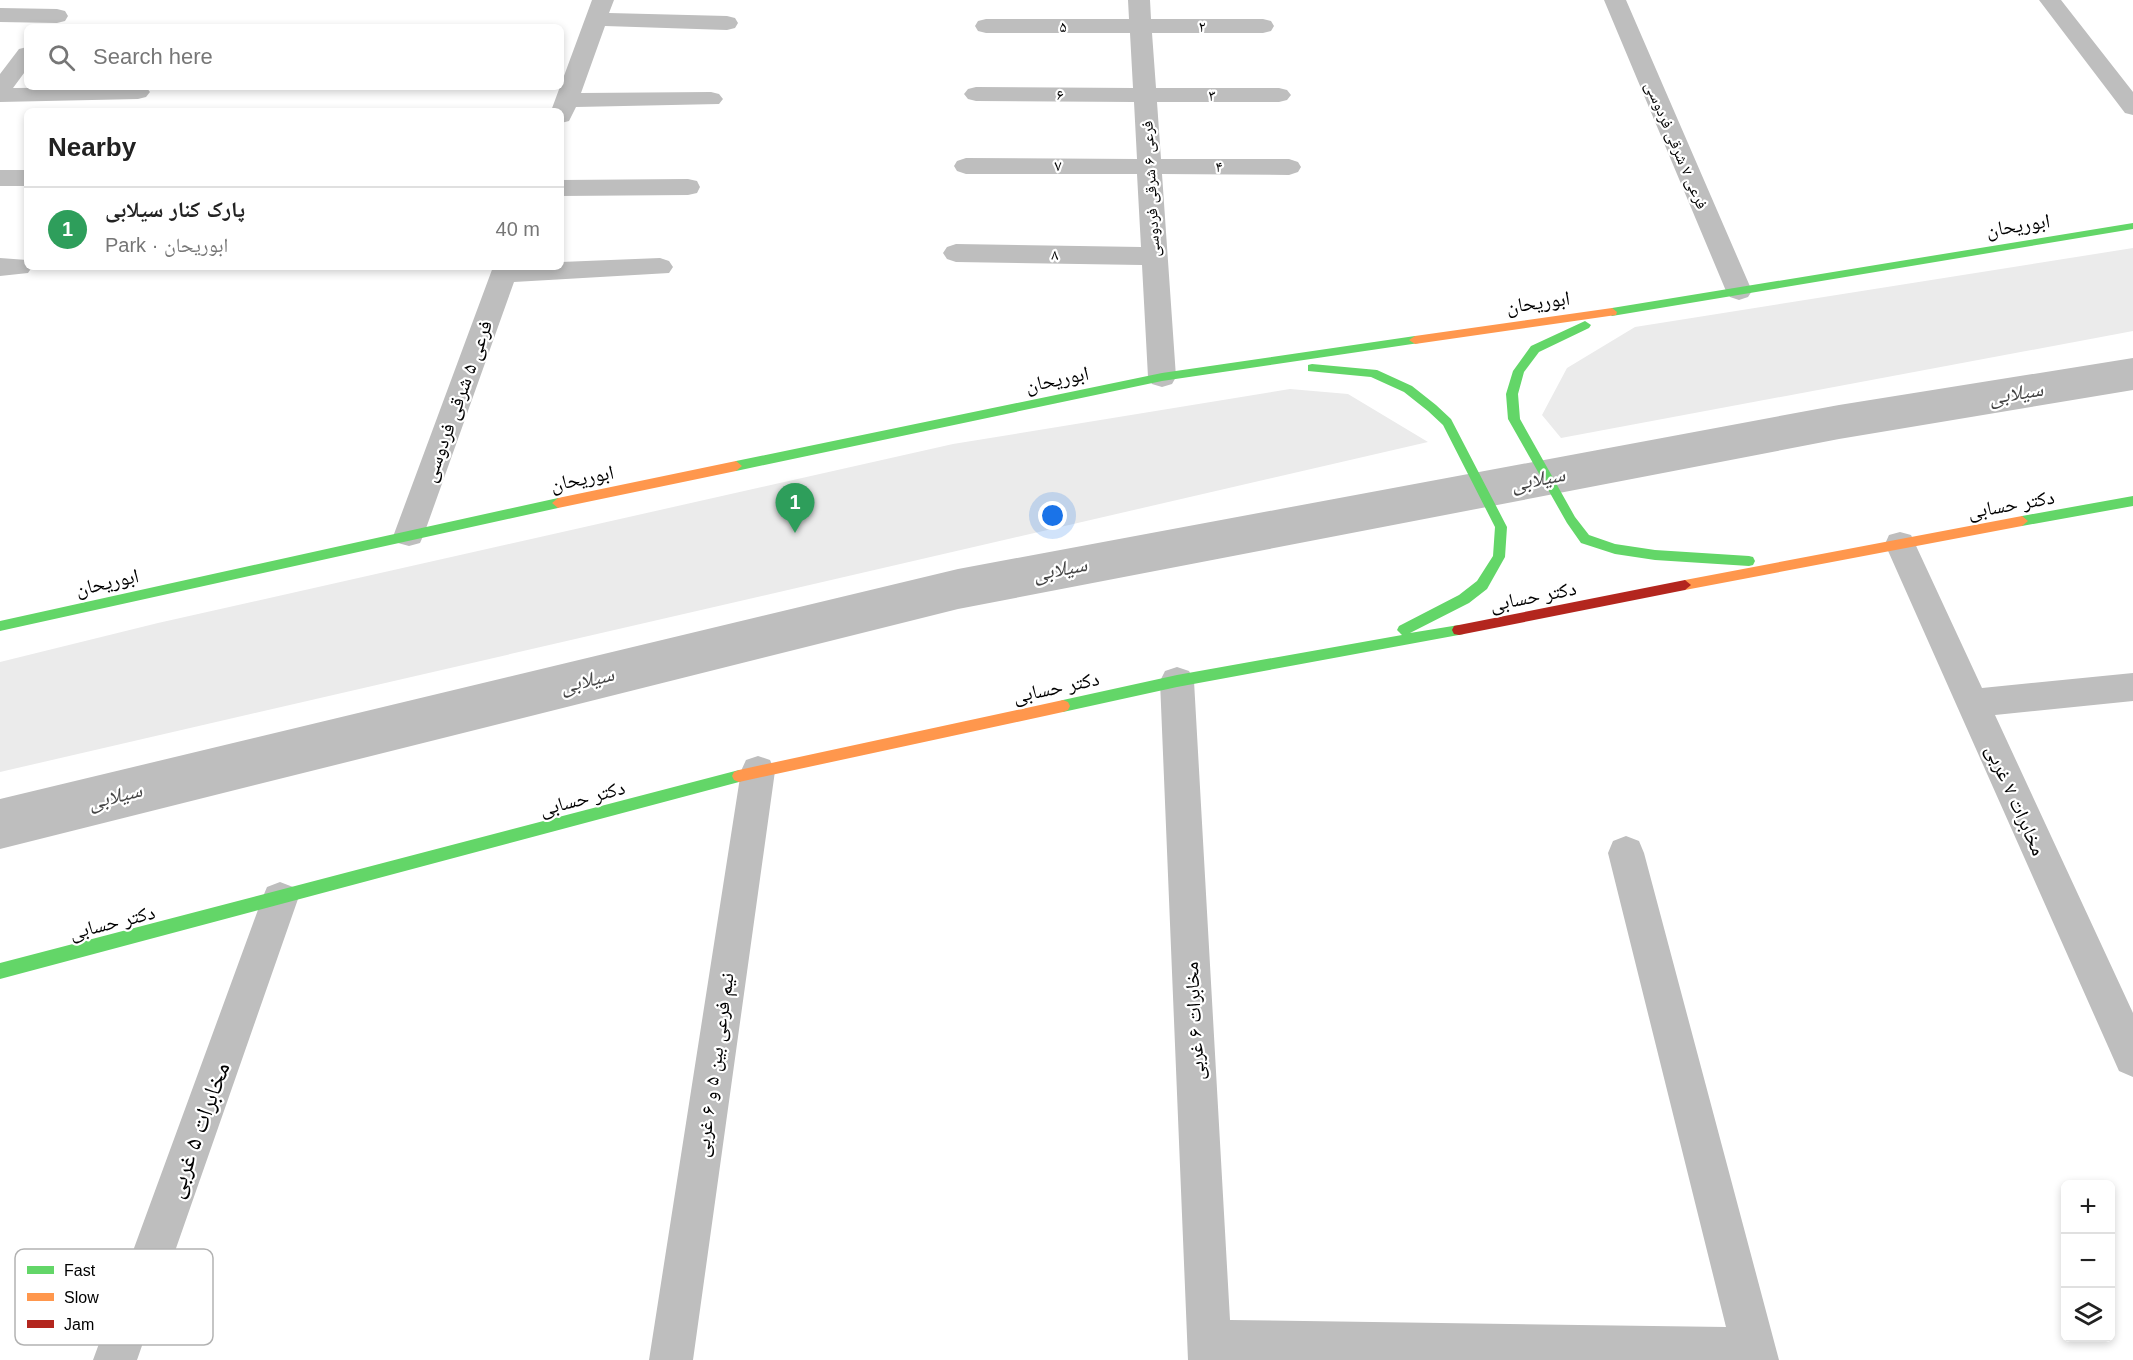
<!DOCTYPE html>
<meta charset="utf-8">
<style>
:root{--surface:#fff;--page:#f2f2f2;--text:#222;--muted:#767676;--line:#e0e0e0;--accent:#595959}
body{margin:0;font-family:Arial,"Noto Naskh Arabic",sans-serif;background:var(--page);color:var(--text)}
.controls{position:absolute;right:18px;bottom:18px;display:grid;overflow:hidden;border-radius:9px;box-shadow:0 3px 9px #0003}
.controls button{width:54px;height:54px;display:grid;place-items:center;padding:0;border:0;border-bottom:2px solid var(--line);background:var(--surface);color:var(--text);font:30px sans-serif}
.you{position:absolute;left:1053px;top:516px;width:21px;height:21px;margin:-15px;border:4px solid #fff;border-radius:50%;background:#1a73e8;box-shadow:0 0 0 9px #1a73e833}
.badge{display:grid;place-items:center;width:39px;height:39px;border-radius:50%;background:var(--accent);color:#fff;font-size:20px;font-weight:700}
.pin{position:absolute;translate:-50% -50px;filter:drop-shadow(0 2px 3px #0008)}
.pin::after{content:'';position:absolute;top:32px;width:21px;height:18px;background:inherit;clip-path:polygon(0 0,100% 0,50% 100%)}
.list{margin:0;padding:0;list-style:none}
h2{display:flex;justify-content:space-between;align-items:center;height:78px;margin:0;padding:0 24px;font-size:26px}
h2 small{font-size:20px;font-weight:400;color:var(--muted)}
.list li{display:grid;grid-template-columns:39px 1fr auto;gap:18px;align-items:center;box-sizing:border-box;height:84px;padding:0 24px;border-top:2px solid var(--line)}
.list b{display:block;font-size:22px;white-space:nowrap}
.list p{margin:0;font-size:20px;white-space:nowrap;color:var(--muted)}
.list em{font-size:20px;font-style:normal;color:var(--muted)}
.icon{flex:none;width:33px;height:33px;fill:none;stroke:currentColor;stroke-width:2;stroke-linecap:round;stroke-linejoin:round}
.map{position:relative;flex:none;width:2133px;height:1360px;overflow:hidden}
.search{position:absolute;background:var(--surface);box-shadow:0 3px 9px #0003;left:24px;top:24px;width:540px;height:66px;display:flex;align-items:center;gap:15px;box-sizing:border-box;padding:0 21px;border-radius:9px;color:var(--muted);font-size:22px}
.panel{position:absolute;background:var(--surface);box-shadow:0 3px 9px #0003;left:24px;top:108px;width:540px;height:162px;border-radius:9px}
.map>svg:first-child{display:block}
.green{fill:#ebebeb}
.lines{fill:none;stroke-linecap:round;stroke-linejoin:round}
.canal{fill:#bebebe;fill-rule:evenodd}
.street{fill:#bebebe;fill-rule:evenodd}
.fast{fill:#63d668;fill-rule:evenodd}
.slow{fill:#ff974d;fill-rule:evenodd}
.jam{fill:#b3261e;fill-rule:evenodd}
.labels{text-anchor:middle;stroke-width:4.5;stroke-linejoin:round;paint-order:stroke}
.far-street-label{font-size:16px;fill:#000;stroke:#fff}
.street-label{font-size:20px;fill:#000;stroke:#fff}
.water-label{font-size:21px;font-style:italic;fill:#434343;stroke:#fff}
.near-street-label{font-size:24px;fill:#000;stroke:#fff}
.key{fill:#fff;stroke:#b2b2b2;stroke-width:1.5}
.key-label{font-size:16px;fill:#000}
</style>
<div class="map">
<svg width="2133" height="1360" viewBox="0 0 2133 1360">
<rect width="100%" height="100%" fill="#fff"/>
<path class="green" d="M2133,248v83l-572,107 -19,-23 25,-47 68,-41z
M1290,389l58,5 80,48 -1428,330v-110l158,-39 795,-179z"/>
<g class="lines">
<path class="canal" d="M2133,358v32l-294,49 -881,170 -958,240v-50l958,-230 881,-164z"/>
<path class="street" d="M592,0h22l-5,13 118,3 8,2 3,5 -3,5 -8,2 -122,-4 -24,67 130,-1 8,2 4,5 -4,5 -143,3 -7,14 -8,2v-12h-10z
M1128,0h22l1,19h112l8,2 3,5 -3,5 -8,2h-111l4,55h123l8,2 4,5 -4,5 -8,2h-122l4,57h128l9,3 3,5 -3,5 -9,3 -127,-1 14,203 -4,7 -10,3 -10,-3 -4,-7 -6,-112 -186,-3 -9,-3 -4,-6 4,-6 9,-3 185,3 -4,-73h-171l-9,-3 -3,-5 3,-5 9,-3 171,1 -3,-57 -158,-1 -8,-2 -4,-5 4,-5 8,-2 157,1 -3,-55h-144l-8,-2 -3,-5 3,-5 8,-2h143z
M1604,0h22l126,291 -4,6 -9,3 -9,-3 -4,-6z
M2039,0h22l72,92v23l-8,-2z
M0,8l57,1 8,2 3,5 -3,5 -8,2 -57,-1z
M27,47v22l-14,19 133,-1 4,5 -4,5 -8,2 -138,3v-28l19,-25z
M0,170h27v16h-27z
M688,179l9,2 3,6 -3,6 -9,2 -127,1v-16z
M0,258l27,2v7h5l-4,6 -28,3z
M660,258l9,3 4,6 -4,6 -155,9 -90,252 -4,9 -11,3 -11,-3 -4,-9 99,-267h68v-5z
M1900,532l11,3 71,153 151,-15v28l-138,14 138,298v64l-14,-6 -234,-527 4,-9z
M1177,667l12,4 5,10 36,639 496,7 -118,-474 5,-12 13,-5 13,5 5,12 135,507h-591l-28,-679 5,-10z
M758,756l12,4 5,11 -82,589h-44l92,-589 5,-11z
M280,882l13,5 5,12 -161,461h-44l169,-461 5,-12z"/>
<path class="fast" d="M2133,223v6l-521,87 -5,-4 5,-4z
M1585,321l6,4 -2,3 -50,24 -15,20 -6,22 2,25 55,98 14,18 26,9 40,6 94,6 4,1 2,4 -2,4 -4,1 -94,-6 -40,-6 -34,-11 -14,-20 -59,-104 -2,-25 7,-23 18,-25z
M1415,336l6,4 -2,3 -257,38 -426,90 -6,-5 6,-5 426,-88z
M1312,364l65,6 35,16 24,19 15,14 56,108 -2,30 -18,32 -18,14 -59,30 49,-8 5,1 2,4 -2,4 -287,53 -114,25 -5,-2 -2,-4 2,-4 5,-2 114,-25 225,-40 -5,-5 2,-4 60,-31 18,-14 16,-25 2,-29 -52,-102 -15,-14 -24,-19 -33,-15 -63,-6v-6z
M2133,496v10l-111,20 -6,-5 6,-5z
M558,498l6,5 -6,5 -558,123v-10z
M739,770l5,2 2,4 -2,4 -5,2 -739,197v-16z"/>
<path class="slow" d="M1612,308l5,4 -1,3 -201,29 -6,-4 6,-4z
M736,461l6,5 -6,5 -178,37 -6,-5 6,-5z
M2022,516l6,5 -6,5 -337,64 -6,-5 6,-5z
M1063,700l5,2 2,4 -2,4 -5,2 -324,70 -5,-2 -2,-4 2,-4 5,-2z"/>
<path class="jam" d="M1685,580l6,5 -6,5 -226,45 -5,-1 -2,-4 2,-4 5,-1z"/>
</g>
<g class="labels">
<g class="far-street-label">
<text x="1063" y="32">۵</text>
<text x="1202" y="32">۲</text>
<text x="1060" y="100">۶</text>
<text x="1212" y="101">۳</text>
<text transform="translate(1677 145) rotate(67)" y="6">فرعی ۷ شرقی فردوسی</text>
<text x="1058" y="171">۷</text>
<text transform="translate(1219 166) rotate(1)" y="6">۴</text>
<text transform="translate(1150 189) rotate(-93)" y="6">فرعی ۶ شرقی فردوسی</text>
<text transform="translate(1055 254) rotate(1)" y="6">۸</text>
</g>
<g class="street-label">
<text transform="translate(2018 225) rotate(-9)" y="7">ابوریحان</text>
<text transform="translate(1538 302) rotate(-8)" y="7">ابوریحان</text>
<text transform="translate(1057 379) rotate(-12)" y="7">ابوریحان</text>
<text transform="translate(457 401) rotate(-70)" y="7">فرعی ۵ شرقی فردوسی</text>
<text transform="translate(582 478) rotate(-12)" y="7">ابوریحان</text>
<text transform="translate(2011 504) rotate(-10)" y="7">دکتر حسابی</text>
<text transform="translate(107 582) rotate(-13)" y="7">ابوریحان</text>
<text transform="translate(1533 596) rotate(-11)" y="7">دکتر حسابی</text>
<text transform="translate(1056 687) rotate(-12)" y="7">دکتر حسابی</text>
<text transform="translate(582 798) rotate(-15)" y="7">دکتر حسابی</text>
<text transform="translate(2016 800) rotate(66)" y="7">مخابرات ۷ غربی</text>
<text transform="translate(112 922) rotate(-14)" y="7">دکتر حسابی</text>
<text transform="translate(1194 1021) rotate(-93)" y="7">مخابرات ۶ غربی</text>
<text transform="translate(714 1065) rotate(-82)" y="7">نیم فرعی بین ۵ و ۶ غربی</text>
</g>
<g class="water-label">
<text transform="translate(2016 393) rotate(-9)" y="7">سیلابی</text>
<text transform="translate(1538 479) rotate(-11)" y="7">سیلابی</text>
<text transform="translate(1060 569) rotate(-11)" y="7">سیلابی</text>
<text transform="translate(587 680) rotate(-14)" y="7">سیلابی</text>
<text transform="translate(115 796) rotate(-14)" y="7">سیلابی</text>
</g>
<g class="near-street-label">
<text transform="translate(198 1130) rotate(-70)" y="8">مخابرات ۵ غربی</text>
</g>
</g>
<rect x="15" y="1249" width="198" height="96" rx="9" class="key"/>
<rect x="27" y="1266" width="27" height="8" fill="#63d668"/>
<rect x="27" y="1293" width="27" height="8" fill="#ff974d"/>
<rect x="27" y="1320" width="27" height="8" fill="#b3261e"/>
<g class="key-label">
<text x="64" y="1276">Fast</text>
<text x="64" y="1303">Slow</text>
<text x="64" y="1330">Jam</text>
</g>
</svg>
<div class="controls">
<button>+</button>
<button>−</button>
<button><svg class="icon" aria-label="layers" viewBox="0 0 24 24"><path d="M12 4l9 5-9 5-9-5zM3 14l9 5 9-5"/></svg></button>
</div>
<div class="you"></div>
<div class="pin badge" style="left:795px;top:533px;background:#2e9e5b">1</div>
<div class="search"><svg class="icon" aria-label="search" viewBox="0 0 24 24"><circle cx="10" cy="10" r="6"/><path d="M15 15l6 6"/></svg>Search here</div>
<section class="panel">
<h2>Nearby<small></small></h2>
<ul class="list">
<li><span class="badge" style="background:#2e9e5b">1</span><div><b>پارک کنار سیلابی</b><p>Park · ابوریحان</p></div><em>40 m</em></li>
</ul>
</section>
</div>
